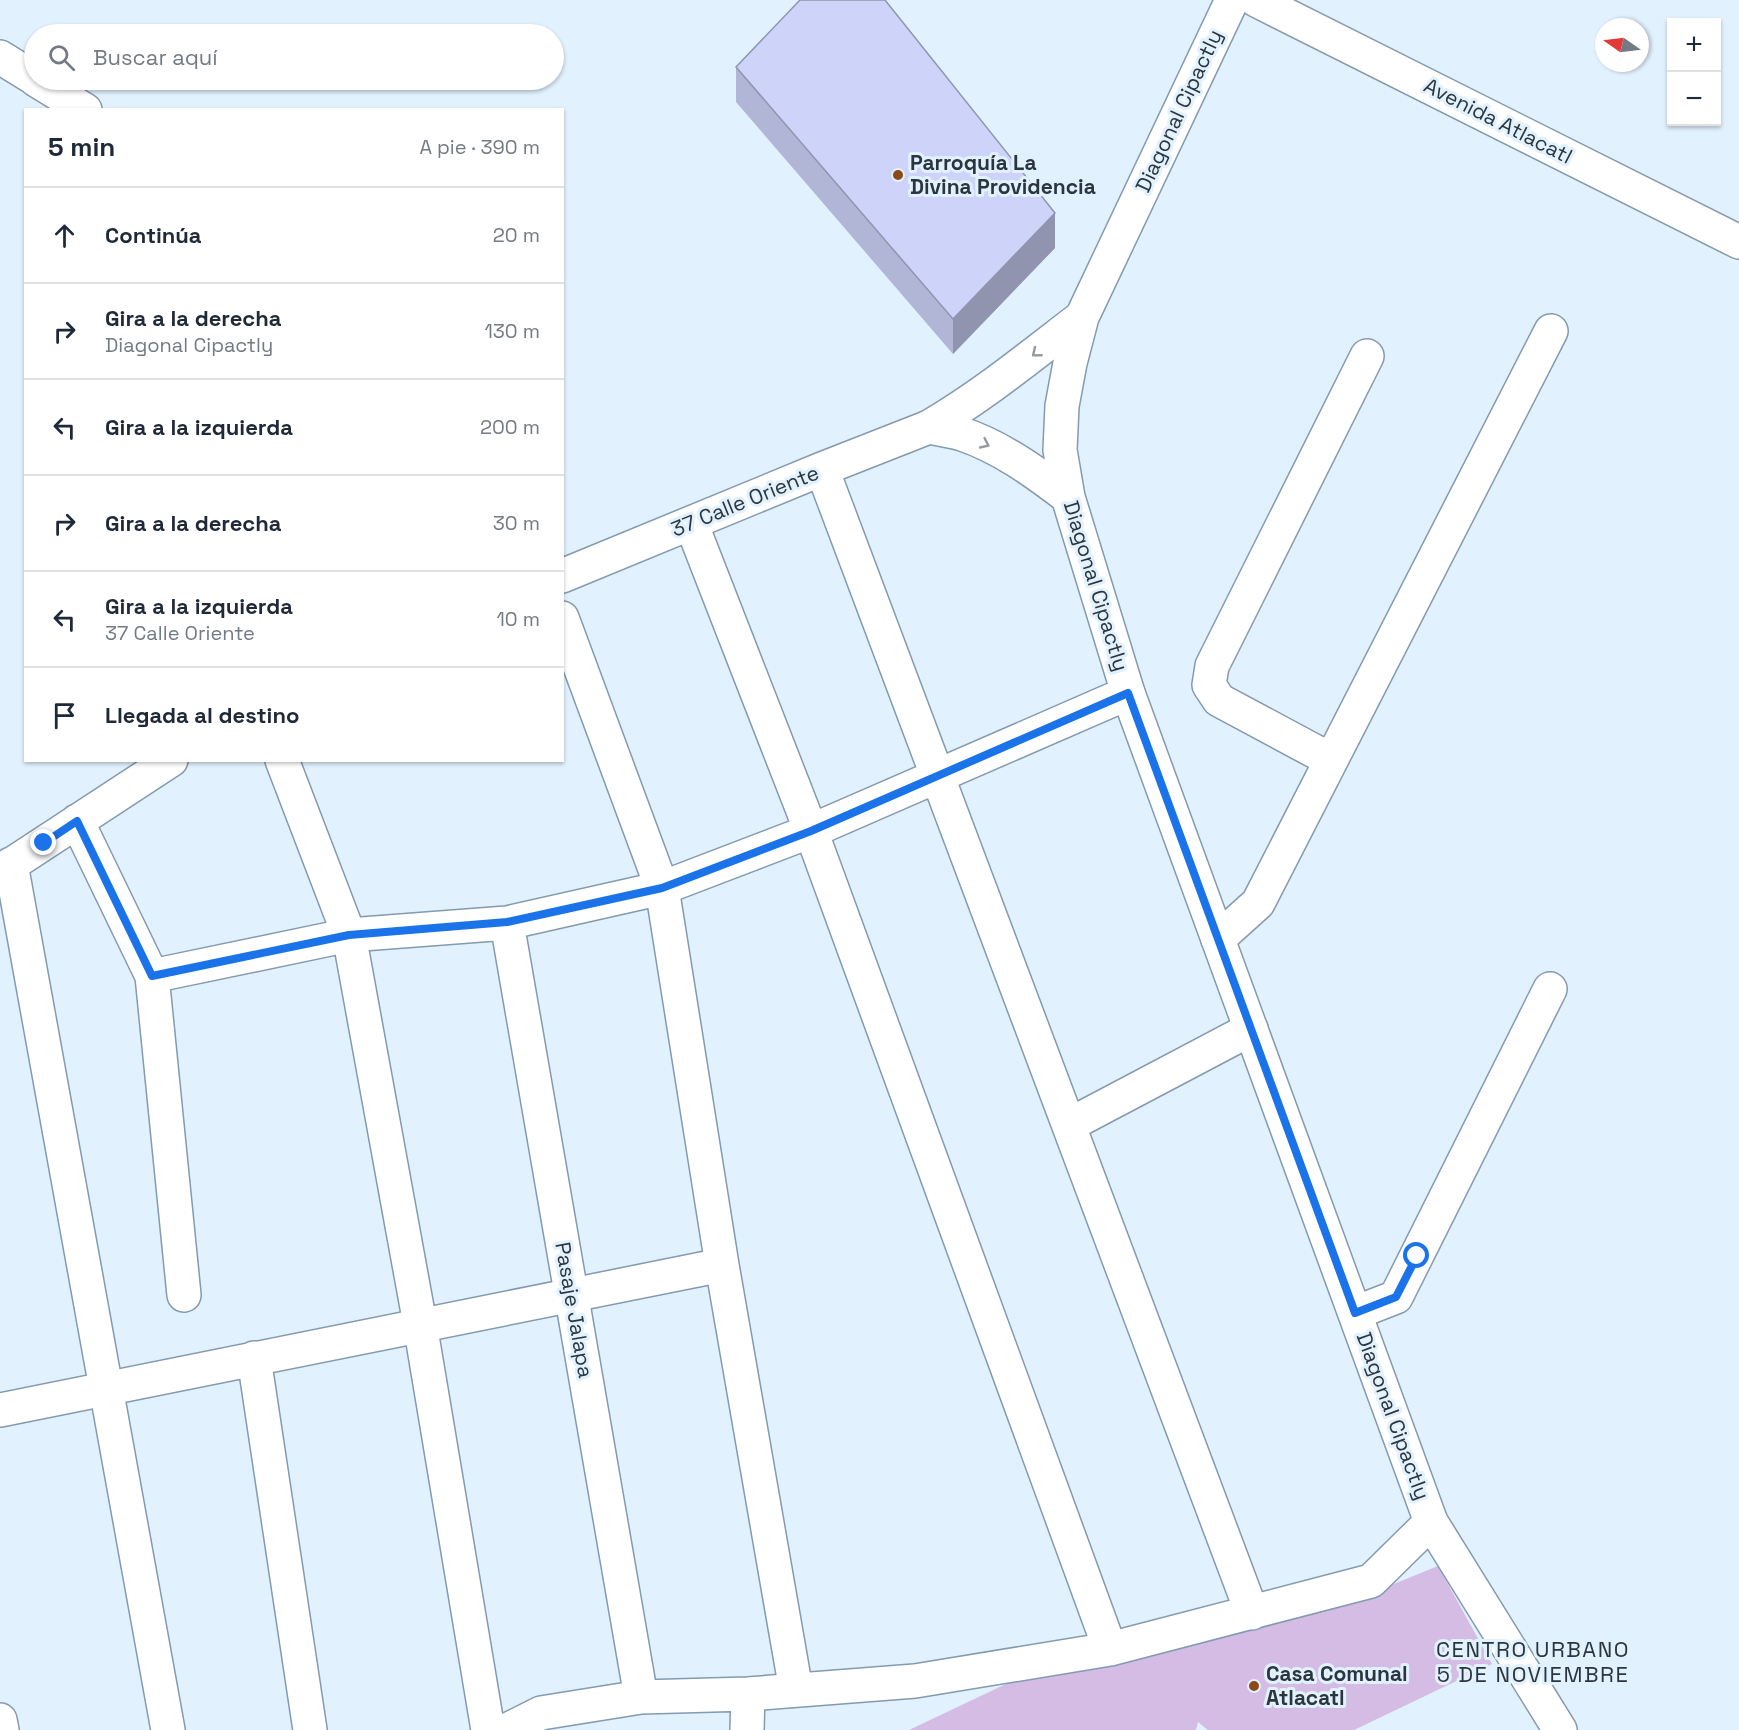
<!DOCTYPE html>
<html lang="es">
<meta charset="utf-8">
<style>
:root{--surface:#fff;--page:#f2f2f3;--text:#1f2937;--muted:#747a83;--line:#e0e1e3}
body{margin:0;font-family:"Space Grotesk",sans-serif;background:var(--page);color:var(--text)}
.controls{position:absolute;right:18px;top:18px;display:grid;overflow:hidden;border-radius:0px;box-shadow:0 2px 4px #0004}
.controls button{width:54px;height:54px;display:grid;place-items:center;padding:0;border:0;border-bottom:2px solid var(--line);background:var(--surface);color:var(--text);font:30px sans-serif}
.compass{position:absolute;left:1595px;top:18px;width:54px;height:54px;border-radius:50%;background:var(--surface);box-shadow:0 2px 4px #0004;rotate:284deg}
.stop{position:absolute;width:18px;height:18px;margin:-14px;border:4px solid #1a73e8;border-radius:50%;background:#fff}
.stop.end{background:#1a73e8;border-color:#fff;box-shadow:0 2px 6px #0008}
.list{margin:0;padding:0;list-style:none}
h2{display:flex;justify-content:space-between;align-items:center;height:78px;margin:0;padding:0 24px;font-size:26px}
h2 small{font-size:20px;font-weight:400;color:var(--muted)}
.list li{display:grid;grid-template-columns:39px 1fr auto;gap:18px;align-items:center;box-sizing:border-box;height:96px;padding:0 24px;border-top:2px solid var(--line)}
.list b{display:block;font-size:22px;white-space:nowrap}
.list p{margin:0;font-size:20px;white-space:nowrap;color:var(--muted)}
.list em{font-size:20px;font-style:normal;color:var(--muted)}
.icon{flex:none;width:33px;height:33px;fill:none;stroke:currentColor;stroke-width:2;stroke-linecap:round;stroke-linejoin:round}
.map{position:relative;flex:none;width:1739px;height:1730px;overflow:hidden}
.search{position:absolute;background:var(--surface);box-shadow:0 2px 4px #0004;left:24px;top:24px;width:540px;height:66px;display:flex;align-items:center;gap:15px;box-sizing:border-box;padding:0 21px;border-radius:33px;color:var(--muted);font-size:22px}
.panel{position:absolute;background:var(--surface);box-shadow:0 2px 4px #0004;left:24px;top:108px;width:540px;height:654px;border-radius:0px}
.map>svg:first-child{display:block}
.green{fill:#d4bce4}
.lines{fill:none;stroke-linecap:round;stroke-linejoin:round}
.street-casing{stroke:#839aaf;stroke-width:36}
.secondary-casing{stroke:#839aaf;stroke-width:36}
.street{stroke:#fff;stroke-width:33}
.secondary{stroke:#fff;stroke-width:33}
.wall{fill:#b1b6d6}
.shaded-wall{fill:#9094ae}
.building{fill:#ced4f9;stroke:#9094ae;stroke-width:1.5}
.oneway{stroke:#959a9e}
.route{stroke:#1a73e8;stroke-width:8}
.poi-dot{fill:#8c4a19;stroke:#e2f1fe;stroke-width:2}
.labels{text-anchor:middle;stroke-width:6;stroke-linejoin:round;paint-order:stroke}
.street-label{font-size:21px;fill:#2b353d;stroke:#e2f1fe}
.poi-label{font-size:21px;font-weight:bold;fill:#2b353d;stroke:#e2f1fe;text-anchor:start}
.neighbourhood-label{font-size:22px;letter-spacing:1.5px;fill:#2b353d;stroke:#e2f1fe}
</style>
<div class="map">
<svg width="1739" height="1730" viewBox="0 0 1739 1730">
<rect width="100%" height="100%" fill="#e2f1fe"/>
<path class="green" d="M1438,1566l54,98 -138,66h-146l-10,-8 -2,8h-287l135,-64 330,-74z"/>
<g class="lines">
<defs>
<path id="street" d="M1256,0l483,242
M0,57l34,21
M36,80l49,30
M822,469l430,1144
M691,523l120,308 299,818
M562,576l260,-107 107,-42
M562,618l100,270 60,377 74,425
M282,760l67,175 71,389 68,406
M1331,760l-112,-60 -10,-15 3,-19 155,-310
M77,821l75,155 32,319
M11,864l157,866
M0,872l171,-112
M507,923l134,774
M1218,939l40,-36 293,-572
M152,976l197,-41 158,-12 155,-35 149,-57 317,-138
M1069,1125l182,-96
M1355,1313l41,-16 154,-308
M254,1358l56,372
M0,1410l722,-145
M0,1720l2,10
M507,1730l34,-17 100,-16 107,-3 167,-13 195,-32 261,-68 60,-59
M747,1730l1,-36"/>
<path id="secondary" d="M1232,0l-150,317 -12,46 -8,43 -2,44 8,47 60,196 303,829 129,208
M929,427c55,-32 103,-72 153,-110
M929,427c11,2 23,4 33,7 39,13 73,38 106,63"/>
</defs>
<use href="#street" class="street-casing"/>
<use href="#secondary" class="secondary-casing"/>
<use href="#street" class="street"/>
<use href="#secondary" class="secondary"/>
</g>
<path class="wall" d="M736,67l319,181 -102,106 -217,-252z"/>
<path class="shaded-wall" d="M1055,213v35l-102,106v-35z"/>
<path class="building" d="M800,0h85l170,213 -102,106 -217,-252z"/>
<defs><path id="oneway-chevron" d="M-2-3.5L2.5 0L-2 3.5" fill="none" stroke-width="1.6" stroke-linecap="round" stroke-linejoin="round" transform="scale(1.5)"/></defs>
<g class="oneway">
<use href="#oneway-chevron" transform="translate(1036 353) rotate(141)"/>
<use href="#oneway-chevron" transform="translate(985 444) rotate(25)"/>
</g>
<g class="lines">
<path class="route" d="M44,843l33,-22 75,155 197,-41 158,-13 155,-34 149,-57 317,-138 227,620 41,-16 21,-41"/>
</g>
<g class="poi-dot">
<circle cx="898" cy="175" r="6"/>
<circle cx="1254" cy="1686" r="6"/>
</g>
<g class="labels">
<g class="street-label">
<text transform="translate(1179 111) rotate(-65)" y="7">Diagonal Cipactly</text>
<text transform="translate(1498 121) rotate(27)" y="7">Avenida Atlacatl</text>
<text transform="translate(745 501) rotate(-22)" y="7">37 Calle Oriente</text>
<text transform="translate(1096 586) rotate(73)" y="7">Diagonal Cipactly</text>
<text transform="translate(574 1310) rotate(80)" y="7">Pasaje Jalapa</text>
<text transform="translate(1393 1416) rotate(70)" y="7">Diagonal Cipactly</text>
</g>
<g class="poi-label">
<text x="910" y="170">Parroquía La<tspan x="910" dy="24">Divina Providencia</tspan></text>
<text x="1266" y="1681">Casa Comunal<tspan x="1266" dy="24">Atlacatl</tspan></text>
</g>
<g class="neighbourhood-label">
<text x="1533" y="1657">CENTRO URBANO<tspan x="1533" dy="25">5 DE NOVIEMBRE</tspan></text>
</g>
</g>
</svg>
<div class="controls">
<button>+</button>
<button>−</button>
</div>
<svg class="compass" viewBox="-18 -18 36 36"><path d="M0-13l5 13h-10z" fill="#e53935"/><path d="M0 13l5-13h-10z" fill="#747a83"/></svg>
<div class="stop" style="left:1417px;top:1256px"></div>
<div class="stop end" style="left:44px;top:843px"></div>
<div class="search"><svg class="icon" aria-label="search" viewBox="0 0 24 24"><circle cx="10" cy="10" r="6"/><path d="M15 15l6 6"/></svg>Buscar aquí</div>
<section class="panel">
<h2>5 min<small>A pie · 390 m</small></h2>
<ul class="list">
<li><svg class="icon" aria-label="ahead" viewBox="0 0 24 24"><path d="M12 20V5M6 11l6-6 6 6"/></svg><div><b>Continúa</b></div><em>20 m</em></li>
<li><svg class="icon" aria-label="right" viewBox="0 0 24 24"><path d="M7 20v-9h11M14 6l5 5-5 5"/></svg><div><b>Gira a la derecha</b><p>Diagonal Cipactly</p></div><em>130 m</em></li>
<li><svg class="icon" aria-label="left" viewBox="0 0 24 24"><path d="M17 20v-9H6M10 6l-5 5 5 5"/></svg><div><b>Gira a la izquierda</b></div><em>200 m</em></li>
<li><svg class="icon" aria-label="right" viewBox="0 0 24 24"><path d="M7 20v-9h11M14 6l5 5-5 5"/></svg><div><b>Gira a la derecha</b></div><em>30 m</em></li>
<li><svg class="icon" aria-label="left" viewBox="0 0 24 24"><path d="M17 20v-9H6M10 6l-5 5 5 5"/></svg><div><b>Gira a la izquierda</b><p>37 Calle Oriente</p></div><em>10 m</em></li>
<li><svg class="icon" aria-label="arrive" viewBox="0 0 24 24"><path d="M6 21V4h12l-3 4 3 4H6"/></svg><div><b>Llegada al destino</b></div></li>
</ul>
</section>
</div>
